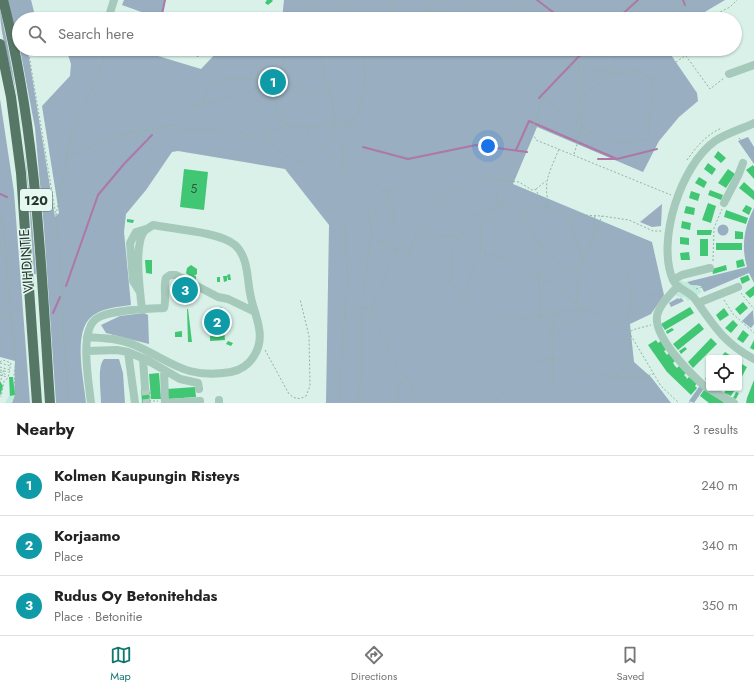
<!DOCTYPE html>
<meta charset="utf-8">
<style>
:root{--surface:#fff;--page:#f6f6f6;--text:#222;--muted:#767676;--line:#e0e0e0;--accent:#0f766e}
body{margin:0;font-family:Jost,sans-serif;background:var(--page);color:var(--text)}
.controls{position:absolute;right:12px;bottom:12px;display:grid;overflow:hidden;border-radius:4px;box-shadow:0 1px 3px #0004}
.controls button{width:36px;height:36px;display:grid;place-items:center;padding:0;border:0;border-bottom:1px solid var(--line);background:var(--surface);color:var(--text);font:20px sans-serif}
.you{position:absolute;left:488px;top:146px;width:14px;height:14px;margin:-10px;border:3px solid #fff;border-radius:50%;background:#1a73e8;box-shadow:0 0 0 6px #1a73e833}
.badge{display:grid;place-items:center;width:26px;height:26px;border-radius:50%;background:var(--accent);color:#fff;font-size:13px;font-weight:700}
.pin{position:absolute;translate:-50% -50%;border:2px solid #fff;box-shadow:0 1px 4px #0006}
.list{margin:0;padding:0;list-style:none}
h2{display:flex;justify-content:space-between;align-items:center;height:52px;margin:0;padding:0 16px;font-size:17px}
h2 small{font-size:13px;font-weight:400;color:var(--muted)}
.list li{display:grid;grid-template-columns:26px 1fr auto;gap:12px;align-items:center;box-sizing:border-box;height:60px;padding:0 16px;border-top:1px solid var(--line)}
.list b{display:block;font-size:15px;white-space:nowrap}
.list p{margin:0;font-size:13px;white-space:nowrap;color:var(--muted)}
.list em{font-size:13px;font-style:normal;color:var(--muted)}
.icon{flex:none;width:22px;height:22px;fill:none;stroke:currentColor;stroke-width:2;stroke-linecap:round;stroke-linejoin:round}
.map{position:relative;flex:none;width:754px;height:403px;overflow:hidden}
.search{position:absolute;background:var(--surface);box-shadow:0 1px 3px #0004;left:12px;right:12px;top:12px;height:44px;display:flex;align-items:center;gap:10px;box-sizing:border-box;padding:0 14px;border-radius:22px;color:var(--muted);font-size:15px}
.sheet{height:232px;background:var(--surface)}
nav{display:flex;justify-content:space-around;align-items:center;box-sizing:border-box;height:56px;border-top:1px solid var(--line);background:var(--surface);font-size:11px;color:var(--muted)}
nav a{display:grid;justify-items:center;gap:2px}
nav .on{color:var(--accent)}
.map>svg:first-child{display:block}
.green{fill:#99aec0}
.plaza{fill:#bfeadc}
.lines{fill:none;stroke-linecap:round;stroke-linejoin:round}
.stream{stroke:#ae77a5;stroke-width:2}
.building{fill:#41c773}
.minor-tunnel{stroke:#b5cbc3;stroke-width:8;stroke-dasharray:8 4;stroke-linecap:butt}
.path{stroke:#8fb5a4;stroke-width:1;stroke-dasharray:2 2;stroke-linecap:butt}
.minor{stroke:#a5c9ba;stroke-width:8}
.major{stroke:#577766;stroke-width:10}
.labels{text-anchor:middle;stroke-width:3;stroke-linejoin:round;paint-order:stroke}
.number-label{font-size:12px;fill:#2d5a3e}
.shield{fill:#e5f9f2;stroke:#5f7068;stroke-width:1}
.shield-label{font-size:13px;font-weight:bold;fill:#26352d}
.street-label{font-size:14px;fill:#26352d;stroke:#e5f9f2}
</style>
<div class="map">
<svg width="754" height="403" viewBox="0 0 754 403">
<rect width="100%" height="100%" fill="#d9f1e9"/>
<path class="green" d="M7,0h24l5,19h-17v26z
M124,0h41l-4,19 -39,-14z
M284,0h441l-32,19h-411z
M0,9c20,88 30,175 36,265h-2c-4,-59 -7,-118 -17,-176 -5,-29 -17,-59 -17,-89z
M20,49h7l2,9 26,159 4,-4 -17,-107 28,-30 1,-12 -5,-15h69l66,20 19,-20h32l3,2 2,-2h412v3l28,41 1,8 -19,16 -20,24 -16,31 -106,-45 -24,57 139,58 12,53 -13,19 -21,10 4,38 17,15 20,26h-345l3,-178 -44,-56 -107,-18 -6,1 -26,38 -20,24 -2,18 7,73c-13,2 -31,3 -41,13 -17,17 -6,63 -4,85h-30l-12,-175 -9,-100z
M0,99l14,93 16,211h-18c4,-8 2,-31 3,-42l-15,-4z
M748,137l6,10v17l-16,-23z
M662,204l-1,22 -9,1 -12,-5z
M754,208v75l-5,-10 -45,19 -3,-6 -11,-1 -3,-3 60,-15c-6,-20 -3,-40 7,-59z
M717.5 230a5.5 5.5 0 1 1 11 0a5.5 5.5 0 1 1-11 0Z
M678,298l1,1 2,-1 3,3 -13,6 -2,-4z
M753,310l1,14 -3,4 -9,-7z
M144,313l4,2 1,29 -43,-11 -5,-8 19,-9z
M104,359h15l4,14 2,30h-24c0,-11 -4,-37 3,-44z
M701,384l4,3 -11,16 -5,-2z"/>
<path class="plaza" d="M681,280l2,2h4l5,4 5,-1 5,7 -14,9 -3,-4 -3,1 -7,-3 -4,-5z
M9,377l1,19 5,-1 -3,8h-7l4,-7z"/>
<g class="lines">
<path class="stream" d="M537,0l25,19
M683,0l2,5
M161,19l4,-19
M617,19l21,-19
M539,98l47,-49
M363,147l45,12 68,-14 51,7
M516,150l13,-29 88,38
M598,159h19l40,-10
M0,194l7,3
M66,286l32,-91 26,-31 28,-29
M53,313l7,-16"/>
</g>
<path class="building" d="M267,0h5l1,1 -5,4 -3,-2z
M187,49h15l-4,8 -12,-7z
M718,151l8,7 -5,5 -7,-6z
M708,163l8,6 -4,6 -8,-6z
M753,165l1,2v12l-8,-9z
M184,169l24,3 -4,38 -24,-3z
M728,169l7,5 -9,14 -8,-5z
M699,177l8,5 -3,6 -9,-5z
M744,182l10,9v9l-15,-12z
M710,190l13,5 -2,5 -13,-5z
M691,191l9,3 -2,7 -9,-3z
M708,203l8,3 -5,17 -9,-3z
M746,205l6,3 -3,7 -7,-4z
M686,206l9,2 -1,7 -10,-2z
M726,210l22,8 -2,6 -22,-7z
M127,219l7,1 -1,3 -6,-1z
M682,221l9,2 -1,7 -9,-2z
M697,230h15l-1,5h-14z
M735,231l8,1v7h-8z
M680,237l9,1v7l-9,-1z
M700,239h8v17h-8z
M716,243h26v7h-26z
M689,252l1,8h-9l-1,-7z
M743,259l2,7 -8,2 -1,-7z
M145,260h7v14l-6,-1z
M191,265l6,4v5l-3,2h2v4h-5v-3l-5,-4 1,-5z
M726,265l1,5 -14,4 -1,-5z
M230,274l1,6h-3l-1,-5z
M748,275l2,5 -8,4 -2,-6z
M223,276h4v5l-3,1z
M217,277h3v5h-3z
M179,285v4l15,-1 2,8h-4v-4l-12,1v5h-4l-1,-12z
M754,286v9l-4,3 -5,-5z
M743,302l5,6 -8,7 -5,-6z
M222,307l3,33 -15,1v-5h2l-2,-28z
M690,307l4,6 -29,17 -4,-6z
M724,308l5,7 -9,6 -4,-6z
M187,309h1l4,33h-4z
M733,320l5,5 -7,8 -6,-5z
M699,323l5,6 -26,21 -5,-6z
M672,328l2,2 -7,4 -1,-3z
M743,330l6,5 -6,8 -6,-4z
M182,331v6h-7v-5z
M711,338l6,6 -24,24 -5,-6z
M656,340l2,3 3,-2 5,9 -2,1 3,4 2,-2 6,8 -2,2 2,3 2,2 2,-2 7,7 -2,2 2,2 1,2 2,-2 8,6 -2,3 2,2 -6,7 -24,-23 -19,-27z
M754,340v10l-4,-2z
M228,341l5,2 -2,3 -5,-2z
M685,347l2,2 -6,5 -2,-3z
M725,352l6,4 -1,2h-10z
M740,363l7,4 -8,15v-17z
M159,373l2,26h-10l-2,-25z
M709,374v8l-4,-3z
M9,377h4l2,18 -5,1z
M754,380v23h-8l1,-5z
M0,381l3,5 -3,10z
M149,387l1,16h-8l-1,-15z
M195,387l1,10 -28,2 -1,-10z
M727,388h9l-5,8 -7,-3z
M704,390l10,6 11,7h-16l-9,-7z
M736,392l3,1 -3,6 -3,-1z"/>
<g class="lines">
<path class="minor-tunnel" d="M145,387l2,16"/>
<path class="path" d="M18,0l4,19
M303,0l8,13
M345,0l7,19
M469,0l10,11 11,8
M515,0l25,19
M676,0l7,9
M422,13l17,-5 15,11
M134,14l1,5
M308,19l9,-19
M391,19v-19
M415,19l20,-18 5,-1
M614,19l21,-19
M624,19l20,-19
M669,19l18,-13 4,-6
M706,19l24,-12 7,-7
M28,49l28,167 8,92 -1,24 6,71
M290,49c-9,19 -20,43 -11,64 3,7 11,12 13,20
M318,49l14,51 3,24 -2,10 2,5 7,5 2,31 24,34 4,29 37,17 40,27 14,15 22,16 26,8 68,-12 10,1 32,14 9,10 31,52 18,17
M493,49c29,26 82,84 119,92 12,3 24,1 36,-2 2,-8 1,-16 2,-25 1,-17 6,-17 2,-35
M548,49l18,15 13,5
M660,49h15
M681,49l29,40 14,-11
M614,54l5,-5
M579,62l10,7 30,4 8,-4 11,2 14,8 34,-24
M365,73l19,-24
M545,98l-6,5 -1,13 -7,13 5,11 135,55
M580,98l32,-25 4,-16 -9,-8
M204,102c4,-33 35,-22 59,-22l3,-5 13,3 15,9 35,8
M576,122l4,-3 4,-14
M174,125l8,-7 9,-14 10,1 3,-3c15,1 26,-4 37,-12l7,1 9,-3 19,1
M306,127l4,10 33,28
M140,131l34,-6 9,5h33l10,-4 25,11 38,-12 22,2 30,-3 13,-5
M266,132l11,19 27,12 25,31 16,27 2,61 -8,121
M739,138l15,20
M342,143l8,-20 7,-7 8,-33 -1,-23 -4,-11
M574,154l8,-26 -3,-16v-50l-2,-13
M67,158c24,-11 46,-24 73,-27l5,8 8,4
M687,160c9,-13 20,-26 35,-32
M374,180l6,9 8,3h66l27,-14 38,4 13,8 3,-1 11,17 22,12 12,-3 22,1 27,4 24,11h10
M536,189l10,-8
M500,205c-5,-11 -7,-16 2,-25
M550,209c-8,-27 -1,-35 9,-60
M370,212l12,-7 5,-7
M478,214l5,7c-5,10 -1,11 -2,20 0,6 -1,10 -1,16
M523,214l11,-7 12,-1
M0,215l4,12 4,58 8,77 -2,13 2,20 -3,8
M56,215l16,-85 26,-53 9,-28
M595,216l-2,11 2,2
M567,218l16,39
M383,242l9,-13 2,-14 -1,-6 -5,-12 1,-5
M413,243l19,-8 28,2
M540,246l-5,13 4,7 -1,11 2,14 -1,26 13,17 1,50c10,5 15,8 19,19
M0,247h6
M398,249l-3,9 -5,3 -4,14 -13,29v11l25,55 15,14v7l10,12
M409,255l8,-24 9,-15 17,-23
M713,261l1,-33 8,-19
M449,282c8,-15 2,-16 4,-30 1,-7 18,-33 24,-37 4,-3 27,-11 32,-11l14,11 17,31 12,7 10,15 17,1
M696,289l58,-21
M741,293l13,16
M463,297c10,-19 5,-29 23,-43 20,3 34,12 50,22 5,4 12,5 17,8 9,7 14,14 24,19
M724,300l9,14 21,19
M362,308l10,1
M630,309h6l14,-14 11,-1
M345,317l16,-4
M0,319l11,-4
M621,324c15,-13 10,-37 6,-53
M552,334l6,-3 2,-5 10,-4 6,-6 3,-7 -2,-6 2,-34 23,-53
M552,334l3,-21
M265,350l24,44c6,5 10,6 17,2l4,-10 -1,-50 -9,-37
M0,362l3,-2 8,3 -3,15 -4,3 -3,16
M0,363l11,3
M0,367l10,3
M0,370l8,2
M0,372l7,3
M0,375l7,2
M618,376c3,-5 9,-11 11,-17 3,-9 -1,-21 3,-29l19,-5
M635,377l5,-4 6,2
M1,380l3,-12
M150,392v9h8
M358,403l4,-36v-66l9,-62
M397,403l2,-17 6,-9
M494,403c11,-12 20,-28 33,-37 15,-9 30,-11 46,-2 5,2 11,6 17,8 19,5 44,9 63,2
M689,403l9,-12"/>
<path class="minor" d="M108,19l6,-19
M729,74l25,-9
M754,123c-12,6 -27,10 -39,18 -34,24 -59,100 -42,139 4,9 16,11 22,19 19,27 29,44 59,60
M724,203l14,-27 5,-13
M673,280l9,-5 28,-7
M678,286c-8,9 -19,19 -21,30 -3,21 31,55 45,68 10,7 21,13 32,19
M140,292l-7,-11 -3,-38 6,-11 10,-3
M698,303l40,-16
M87,337c15,1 30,1 45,7 39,16 52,36 99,28 20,-4 32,-24 28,-44 -2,-12 -7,-23 -9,-35 -3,-16 -2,-36 -15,-48 -15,-13 -62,-16 -82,-20 -4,3 -8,4 -10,8 -9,17 -3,57 -1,77
M87,351l30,-1 11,2 19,8 33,19 18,4 1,6
M128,352l7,51
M143,359l2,28
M164,370l1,33 35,-2
M219,400v3
M91,403c-2,-19 -12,-72 5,-84 12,-9 52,-10 68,-11 3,-9 -1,-20 2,-30l4,-3h6l42,22 10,2 27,13"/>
<path class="major" d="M3,0c34,132 38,268 47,403
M0,44l11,53 10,76 16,230"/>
</g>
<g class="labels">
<g class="number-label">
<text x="194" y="193">5</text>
</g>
<rect class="shield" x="20" y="189" width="32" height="22" rx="3"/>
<g class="shield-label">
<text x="36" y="205">120</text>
</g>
<g class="street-label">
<text transform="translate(26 261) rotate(-94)" y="5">VIHDINTIE</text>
</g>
</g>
</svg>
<div class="controls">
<button><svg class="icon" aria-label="locate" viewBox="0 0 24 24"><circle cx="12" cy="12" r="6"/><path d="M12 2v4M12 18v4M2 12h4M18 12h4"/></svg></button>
</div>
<div class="you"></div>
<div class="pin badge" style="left:273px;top:82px;background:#0f9aa8">1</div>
<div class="pin badge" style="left:217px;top:322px;background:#0f9aa8">2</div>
<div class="pin badge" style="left:185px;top:290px;background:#0f9aa8">3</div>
<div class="search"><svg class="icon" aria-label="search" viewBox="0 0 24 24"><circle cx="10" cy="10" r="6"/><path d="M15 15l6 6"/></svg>Search here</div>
</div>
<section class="sheet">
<h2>Nearby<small>3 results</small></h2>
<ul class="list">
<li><span class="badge" style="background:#0f9aa8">1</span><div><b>Kolmen Kaupungin Risteys</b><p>Place</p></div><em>240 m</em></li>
<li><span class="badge" style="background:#0f9aa8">2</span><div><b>Korjaamo</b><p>Place</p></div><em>340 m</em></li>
<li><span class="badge" style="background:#0f9aa8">3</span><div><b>Rudus Oy Betonitehdas</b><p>Place · Betonitie</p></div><em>350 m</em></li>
</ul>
</section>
<nav>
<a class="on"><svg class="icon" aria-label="map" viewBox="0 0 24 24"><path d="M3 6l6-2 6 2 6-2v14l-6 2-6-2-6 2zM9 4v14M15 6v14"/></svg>Map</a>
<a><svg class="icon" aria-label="directions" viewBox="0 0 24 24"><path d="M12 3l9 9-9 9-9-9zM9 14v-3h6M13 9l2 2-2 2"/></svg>Directions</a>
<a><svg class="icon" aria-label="saved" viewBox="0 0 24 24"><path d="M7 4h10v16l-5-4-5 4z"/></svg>Saved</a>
</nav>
